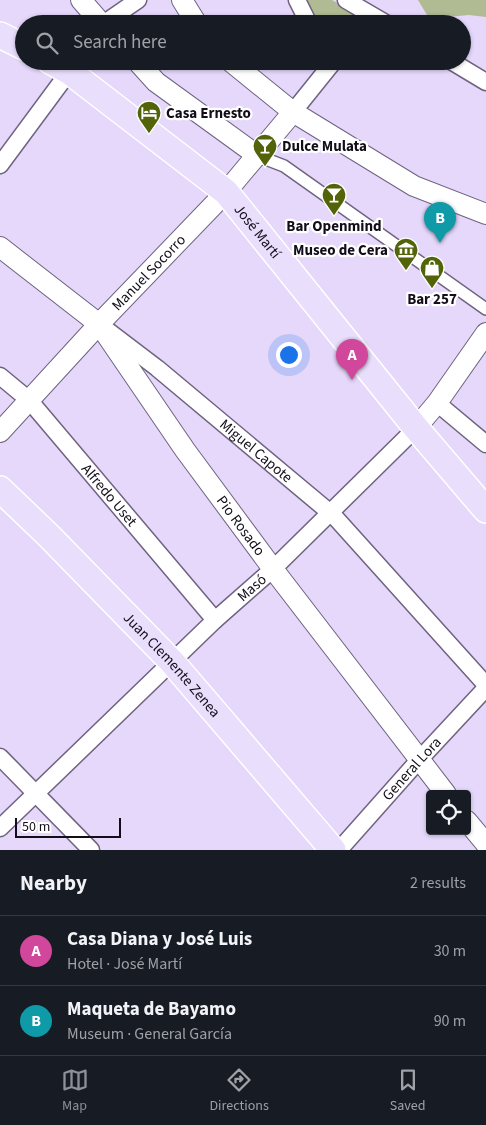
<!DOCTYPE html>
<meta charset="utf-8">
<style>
:root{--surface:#171b24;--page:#20242c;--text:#f1f3f6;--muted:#9ea1a6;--line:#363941;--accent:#8c9099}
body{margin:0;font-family:"Source Sans 3",sans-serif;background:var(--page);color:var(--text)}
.controls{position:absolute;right:15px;bottom:15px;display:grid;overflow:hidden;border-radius:5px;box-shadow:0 1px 4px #0004}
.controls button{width:45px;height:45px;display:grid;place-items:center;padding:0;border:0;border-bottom:1px solid var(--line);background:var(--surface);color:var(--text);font:25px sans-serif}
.scale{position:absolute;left:15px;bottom:12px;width:106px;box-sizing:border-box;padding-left:5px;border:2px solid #120d19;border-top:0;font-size:14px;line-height:18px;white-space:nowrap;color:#120d19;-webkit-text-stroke:4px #fff;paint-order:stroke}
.you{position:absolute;left:288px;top:354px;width:18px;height:18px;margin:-12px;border:4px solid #fff;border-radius:50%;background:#1a73e8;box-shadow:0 0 0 8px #1a73e833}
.badge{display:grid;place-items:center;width:32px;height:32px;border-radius:50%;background:var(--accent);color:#fff;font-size:16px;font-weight:700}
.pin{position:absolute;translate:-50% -41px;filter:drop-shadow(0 1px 2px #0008)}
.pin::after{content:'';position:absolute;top:26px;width:18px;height:15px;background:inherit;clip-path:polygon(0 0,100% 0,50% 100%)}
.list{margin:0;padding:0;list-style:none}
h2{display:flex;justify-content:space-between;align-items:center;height:65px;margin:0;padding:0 20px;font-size:21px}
h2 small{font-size:16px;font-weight:400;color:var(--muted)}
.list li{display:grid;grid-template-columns:32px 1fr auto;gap:15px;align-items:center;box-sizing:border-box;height:70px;padding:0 20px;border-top:1px solid var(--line)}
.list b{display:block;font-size:19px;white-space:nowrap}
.list p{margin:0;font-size:16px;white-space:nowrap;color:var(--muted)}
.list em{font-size:16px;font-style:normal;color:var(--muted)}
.icon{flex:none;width:28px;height:28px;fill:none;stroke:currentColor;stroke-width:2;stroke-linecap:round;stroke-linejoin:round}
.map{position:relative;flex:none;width:486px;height:850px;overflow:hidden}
.search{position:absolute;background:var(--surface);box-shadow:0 1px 4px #0004;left:15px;right:15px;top:15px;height:55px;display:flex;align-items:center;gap:12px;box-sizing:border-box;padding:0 18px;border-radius:28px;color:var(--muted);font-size:19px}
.sheet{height:205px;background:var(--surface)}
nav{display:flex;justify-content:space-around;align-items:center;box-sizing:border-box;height:70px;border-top:1px solid var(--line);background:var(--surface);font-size:14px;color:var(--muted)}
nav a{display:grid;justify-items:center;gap:2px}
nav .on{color:var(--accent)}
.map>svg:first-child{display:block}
.green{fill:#b0bb94}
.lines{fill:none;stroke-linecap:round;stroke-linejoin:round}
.pedestrian-casing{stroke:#6f6381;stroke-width:14}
.minor-casing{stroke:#6f6381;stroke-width:19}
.tertiary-casing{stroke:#6f6381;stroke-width:22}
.primary-casing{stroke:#fff;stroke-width:28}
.pedestrian{stroke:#fff;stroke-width:11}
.minor{stroke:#fff;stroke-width:16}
.tertiary{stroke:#fff;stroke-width:20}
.primary{stroke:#e9defc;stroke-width:25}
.labels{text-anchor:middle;stroke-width:4.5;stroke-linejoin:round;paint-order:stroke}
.poi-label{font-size:15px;font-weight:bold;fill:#120d19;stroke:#fff;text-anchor:start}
.street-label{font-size:15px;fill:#120d19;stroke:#fff}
</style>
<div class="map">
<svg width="486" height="850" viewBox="0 0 486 850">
<rect width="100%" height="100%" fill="#e5d8fb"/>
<path class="green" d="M304,0h28l30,17 -6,7h-38z
M418,0h68v17l-17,-2 -22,2 -20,-2z"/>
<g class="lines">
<defs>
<path id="pedestrian" d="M258,156l26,10 202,143"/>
<g id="minor">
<path d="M297,0l12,24"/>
<path d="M346,0l41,24"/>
<path d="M103,24l35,-24"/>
<path d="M451,61l35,21"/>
<path d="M293,112l41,-51"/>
<path d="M0,165l77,-104"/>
<path id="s1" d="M107,330l50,38 177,148 152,169"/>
<path id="s2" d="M0,376l29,24 186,220"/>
<path d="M437,403l49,41"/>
<path d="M0,757l91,93"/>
<path id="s3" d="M0,828l215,-208 58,-51 143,-141"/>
<path id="s4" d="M339,850l80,-90 67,-72"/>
</g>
<g id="tertiary">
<path d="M81,0l21,24"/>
<path d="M182,0l15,24"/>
<path d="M137,61l19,21 102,74"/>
<path d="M230,61l63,51 121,74 72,28"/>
<path id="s5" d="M0,247l99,77 86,126 88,119 173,225"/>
<path d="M416,428l21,-25 49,-70"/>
<path id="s6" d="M0,432l99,-108 127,-132 67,-80"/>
<path d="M467,821l19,23"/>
</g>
<g id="primary">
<path d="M0,35l24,12"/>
<path id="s7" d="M50,61l20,11 156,120 190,236 70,82"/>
<path id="s8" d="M0,489l49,47 123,126 161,188"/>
</g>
</defs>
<use href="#pedestrian" class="pedestrian-casing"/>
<use href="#minor" class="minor-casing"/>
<use href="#tertiary" class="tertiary-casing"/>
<use href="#primary" class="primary-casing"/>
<use href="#pedestrian" class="pedestrian"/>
<use href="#minor" class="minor"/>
<use href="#tertiary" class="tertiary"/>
<use href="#primary" class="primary"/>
</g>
<defs>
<symbol id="hotel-pin" viewBox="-11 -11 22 30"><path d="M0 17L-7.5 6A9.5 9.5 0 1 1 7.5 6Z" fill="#526309" stroke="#fff"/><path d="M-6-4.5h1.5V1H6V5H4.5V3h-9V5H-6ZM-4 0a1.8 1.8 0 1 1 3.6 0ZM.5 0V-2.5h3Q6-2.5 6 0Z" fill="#fff"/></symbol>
<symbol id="bar-pin" viewBox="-11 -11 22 30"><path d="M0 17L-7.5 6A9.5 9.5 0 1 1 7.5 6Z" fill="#526309" stroke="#fff"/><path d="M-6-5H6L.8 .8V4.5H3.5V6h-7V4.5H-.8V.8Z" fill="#fff"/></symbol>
<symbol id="museum-pin" viewBox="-11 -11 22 30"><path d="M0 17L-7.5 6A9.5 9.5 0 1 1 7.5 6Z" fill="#526309" stroke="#fff"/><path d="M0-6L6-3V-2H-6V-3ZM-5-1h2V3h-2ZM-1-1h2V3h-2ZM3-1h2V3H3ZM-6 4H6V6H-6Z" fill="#fff"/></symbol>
<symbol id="shop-pin" viewBox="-11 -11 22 30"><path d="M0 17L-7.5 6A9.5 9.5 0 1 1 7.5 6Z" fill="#526309" stroke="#fff"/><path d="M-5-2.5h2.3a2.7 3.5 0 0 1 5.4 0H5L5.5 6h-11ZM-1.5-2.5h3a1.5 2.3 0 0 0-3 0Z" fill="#fff"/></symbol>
</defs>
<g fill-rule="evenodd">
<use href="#hotel-pin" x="135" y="99" width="28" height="38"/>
<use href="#bar-pin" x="251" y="132" width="28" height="38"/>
<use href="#bar-pin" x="320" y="181" width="28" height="38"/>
<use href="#museum-pin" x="392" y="236" width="28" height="38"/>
<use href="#shop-pin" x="418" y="254" width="28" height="38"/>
</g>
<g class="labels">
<g class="poi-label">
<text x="166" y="118">Casa Ernesto</text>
<text x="282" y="151">Dulce Mulata</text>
<text x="334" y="231" text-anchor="middle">Bar Openmind</text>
<text x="388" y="255" text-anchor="end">Museo de Cera</text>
<text x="432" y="304" text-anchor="middle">Bar 257</text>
</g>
<g class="street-label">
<text dy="5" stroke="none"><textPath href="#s7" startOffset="270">José Martí</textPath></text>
<text dy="5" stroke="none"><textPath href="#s6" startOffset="218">Manuel Socorro</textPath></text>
<text dy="5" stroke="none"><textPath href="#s1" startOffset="192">Miguel Capote</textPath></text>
<text dy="5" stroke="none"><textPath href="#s2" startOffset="162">Alfredo Uset</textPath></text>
<text dy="5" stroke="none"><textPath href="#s5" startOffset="372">Pio Rosado</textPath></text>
<text dy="5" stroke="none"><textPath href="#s3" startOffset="348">Masó</textPath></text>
<text dy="5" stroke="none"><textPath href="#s8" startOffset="246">Juan Clemente Zenea</textPath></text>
<text dy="5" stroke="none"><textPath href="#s4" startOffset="109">General Lora</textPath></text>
</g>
</g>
</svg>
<div class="controls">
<button><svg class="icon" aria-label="locate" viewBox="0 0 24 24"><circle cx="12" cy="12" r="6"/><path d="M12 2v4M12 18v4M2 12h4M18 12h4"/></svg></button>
</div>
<div class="scale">50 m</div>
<div class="you"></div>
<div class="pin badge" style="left:352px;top:380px;background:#d1479c">A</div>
<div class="pin badge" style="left:440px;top:243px;background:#0f9aa8">B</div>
<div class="search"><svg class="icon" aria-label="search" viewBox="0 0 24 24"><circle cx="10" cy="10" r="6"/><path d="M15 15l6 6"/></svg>Search here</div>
</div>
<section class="sheet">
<h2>Nearby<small>2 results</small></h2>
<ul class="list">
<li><span class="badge" style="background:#d1479c">A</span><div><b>Casa Diana y José Luis</b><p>Hotel · José Martí</p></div><em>30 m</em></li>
<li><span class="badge" style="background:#0f9aa8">B</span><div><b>Maqueta de Bayamo</b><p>Museum · General García</p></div><em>90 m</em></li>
</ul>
</section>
<nav>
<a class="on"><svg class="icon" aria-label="map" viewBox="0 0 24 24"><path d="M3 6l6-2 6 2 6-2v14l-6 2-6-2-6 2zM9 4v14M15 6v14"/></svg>Map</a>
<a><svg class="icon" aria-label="directions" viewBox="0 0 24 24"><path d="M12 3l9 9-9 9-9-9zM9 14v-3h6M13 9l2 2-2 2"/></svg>Directions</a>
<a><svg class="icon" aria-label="saved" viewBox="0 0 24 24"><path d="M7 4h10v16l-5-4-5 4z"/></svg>Saved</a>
</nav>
